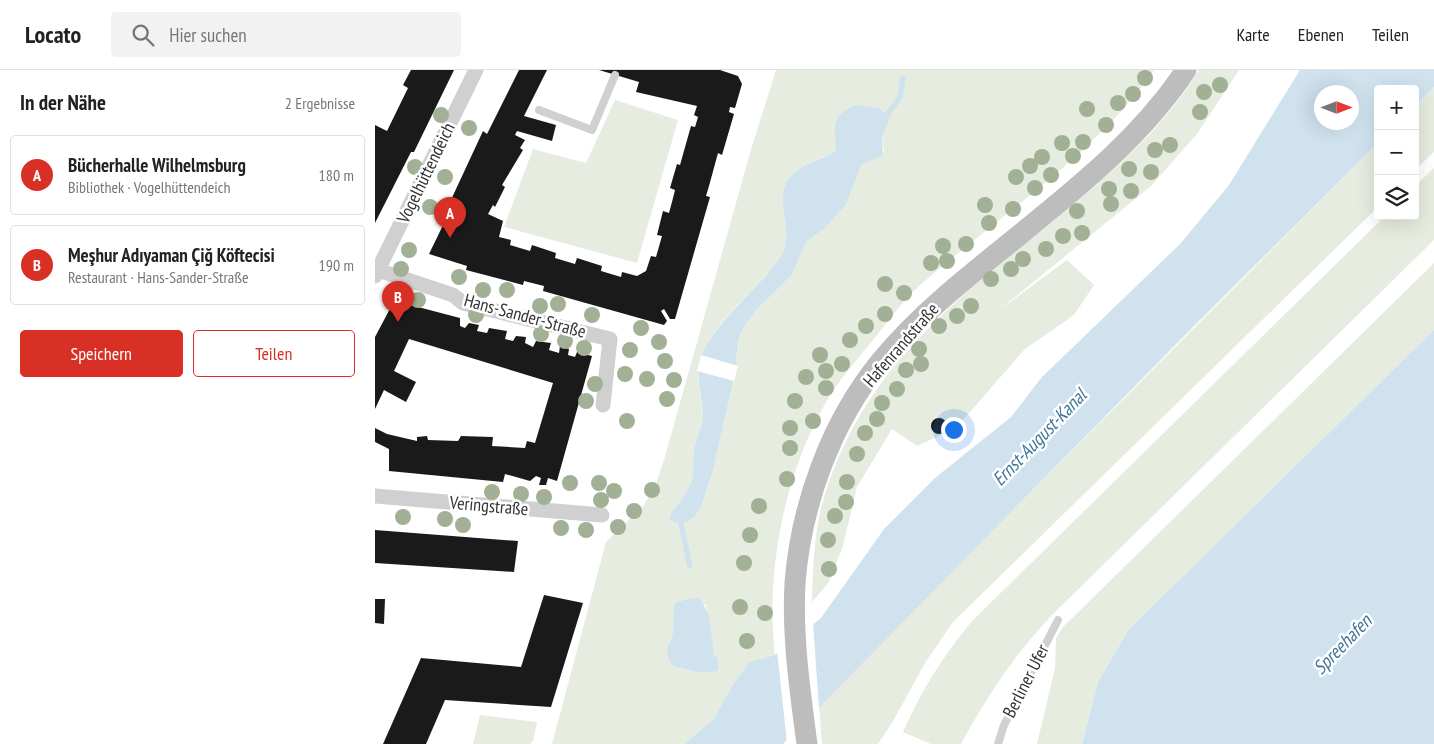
<!DOCTYPE html>
<html lang="de">
<meta charset="utf-8">
<style>
:root{--surface:#fff;--page:#f2f2f2;--text:#222;--muted:#767676;--line:#e0e0e0;--accent:#d93025}
body{margin:0;font-family:"PT Sans Narrow",sans-serif;background:var(--page);color:var(--text)}
.controls{position:absolute;right:15px;top:15px;display:grid;overflow:hidden;border-radius:5px;box-shadow:0 5px 20px #0002}
.controls button{width:45px;height:45px;display:grid;place-items:center;padding:0;border:0;border-bottom:1px solid var(--line);background:var(--surface);color:var(--text);font:25px sans-serif}
.compass{position:absolute;left:939px;top:15px;width:45px;height:45px;border-radius:50%;background:var(--surface);box-shadow:0 5px 20px #0002;rotate:90deg}
.you{position:absolute;left:578px;top:359px;width:18px;height:18px;margin:-12px;border:4px solid #fff;border-radius:50%;background:#1a73e8;box-shadow:0 0 0 8px #1a73e833}
.badge{display:grid;place-items:center;width:32px;height:32px;border-radius:50%;background:var(--accent);color:#fff;font-size:16px;font-weight:700}
.pin{position:absolute;translate:-50% -41px;filter:drop-shadow(0 1px 2px #0008)}
.pin::after{content:'';position:absolute;top:26px;width:18px;height:15px;background:inherit;clip-path:polygon(0 0,100% 0,50% 100%)}
.list{margin:0;padding:0;list-style:none}
h2{display:flex;justify-content:space-between;align-items:center;height:65px;margin:0;padding:0 20px;font-size:21px}
h2 small{font-size:16px;font-weight:400;color:var(--muted)}
.list li{display:grid;grid-template-columns:32px 1fr auto;gap:15px;align-items:center;box-sizing:border-box;height:80px;margin:0 10px 10px;padding:0 10px;border:1px solid var(--line);border-radius:5px}
.list b{display:block;font-size:19px;white-space:nowrap}
.list p{margin:0;font-size:16px;white-space:nowrap;color:var(--muted)}
.list em{font-size:16px;font-style:normal;color:var(--muted)}
.actions{display:flex;gap:10px;padding:15px 20px}
.actions a{flex:1;padding:11px 0;border:1px solid var(--accent);border-radius:5px;text-align:center;font-size:18px;color:var(--accent)}
.actions .main{background:var(--accent);color:#fff}
.icon{flex:none;width:28px;height:28px;fill:none;stroke:currentColor;stroke-width:2;stroke-linecap:round;stroke-linejoin:round}
.map{position:relative;flex:none;width:1059px;height:674px;overflow:hidden}
header{display:flex;align-items:center;gap:30px;box-sizing:border-box;height:70px;padding:0 25px;background:var(--surface);border-bottom:1px solid var(--line)}
header strong{font-size:24px}
nav{display:flex;gap:28px;margin-inline-start:auto;font-size:18px}
.search{width:350px;height:45px;background:var(--page);display:flex;align-items:center;gap:12px;box-sizing:border-box;padding:0 18px;border-radius:5px;color:var(--muted);font-size:19px}
main{display:flex}
aside{flex:1;background:var(--surface)}
.map>svg:first-child{display:block}
.green{fill:#e6ecdf;fill-rule:evenodd}
.water{fill:#cfe2ee;fill-rule:evenodd}
.pier{fill:#fff}
.lines{fill:none;stroke-linecap:round;stroke-linejoin:round}
.stream{stroke:#cfe2ee;stroke-width:5.5}
.building{fill:#1a1a1a}
.service{stroke:#d0d0d0;stroke-width:8}
.minor{stroke:#d0d0d0;stroke-width:15}
.secondary{stroke:#bdbdbd;stroke-width:21}
.tree{fill:#a2b095}
.labels{text-anchor:middle;stroke-width:5;stroke-linejoin:round;paint-order:stroke}
.street-label{font-size:18px;fill:#333;stroke:#fff}
.water-label{font-size:19px;font-style:italic;fill:#3f7597;stroke:#fff}
</style>
<header>
<strong>Locato</strong>
<div class="search"><svg class="icon" aria-label="search" viewBox="0 0 24 24"><circle cx="10" cy="10" r="6"/><path d="M15 15l6 6"/></svg>Hier suchen</div>
<nav><a>Karte</a><a>Ebenen</a><a>Teilen</a></nav>
</header>
<main>
<aside>
<h2>In der Nähe<small>2 Ergebnisse</small></h2>
<ul class="list">
<li><span class="badge">A</span><div><b>Bücherhalle Wilhelmsburg</b><p>Bibliothek · Vogelhüttendeich</p></div><em>180 m</em></li>
<li><span class="badge">B</span><div><b>Meşhur Adıyaman Çiğ Köftecisi</b><p>Restaurant · Hans-Sander-Straße</p></div><em>190 m</em></li>
</ul>
<div class="actions"><a class="main">Speichern</a><a>Teilen</a></div>
</aside>
<div class="map">
<svg width="1059" height="674" viewBox="0 0 1059 674">
<rect width="100%" height="100%" fill="#fff"/>
<path class="green" d="M401,0h378c-61,87 -156,146 -235,216 -16,14 -28,32 -42,49 -16,20 -34,40 -48,62 -44,73 -64,174 -54,258l-26,7 -17,24 -19,34 -29,24h-132l54,-202 38,-37 12,-21 8,-24 86,-307zM515,49l-8,18 2,15 -8,6 -15,6 -15,41 -21,23 -19,14 -14,33 -36,35 -14,20 -4,10 -3,34 -23,100 -10,30 -32,11c7,-10 16,-21 21,-32 4,-10 1,-23 3,-34 2,-11 8,-21 9,-32 0,-18 -8,-35 -4,-53 7,-37 61,-76 82,-108 17,-25 -13,-63 15,-85 12,-10 28,-12 40,-21v-7zM308,530l23,5 8,50 4,3v13c-15,4 -32,-1 -46,-6 -11,-17 -1,-19 1,-34 1,-10 -1,-20 2,-29z
M824,0h40l-42,64 -46,52 -153,125 69,-51 27,25 -20,30 -49,34 -69,79 -39,18 -25,-17 -35,58 -14,59 -14,36 -17,20c1,-35 2,-74 13,-108 42,-131 136,-198 237,-280 51,-42 102,-87 137,-144z
M1059,17v65l-19,18v-64z
M240,30l63,20 -41,143 -133,-36 29,-78 53,14z
M1003,73v64l-425,415 -28,41 -33,60 -14,21h-56l-3,-39z
M1059,98v72l-381,374c-39,41 -65,81 -92,130h-30l-28,-12c18,-41 40,-76 69,-111l413,-405h30v-30z
M1059,193v67l-305,299 -31,53 -16,62h-45l18,-76 1,-30 7,-11z
M105,645l57,7 -4,19 -3,3h-57z"/>
<path class="water" d="M925,0h134v17l-19,19v-17h-37v54l-185,184 -410,417h-99l29,-24 19,-34 17,-24 26,-7 46,-37 63,-89 51,-51 76,-61 31,-40 138,-133 49,-59zM946,22h30v30h-30z
M481,35l23,3 11,11 -8,18 1,18 -22,10 -15,40 -21,23 -19,14 -14,33 -36,35 -14,20 -4,10 -3,34 -23,100 -10,30 -7,12 -6,4 -8,4 -11,-4v-5c7,-10 16,-21 21,-32 4,-10 1,-23 3,-34 2,-11 8,-21 9,-32 0,-18 -7,-35 -4,-53 5,-33 63,-78 82,-108 17,-26 -14,-62 15,-85 12,-10 28,-11 40,-21 -1,-23 -6,-35 20,-45z
M1059,260v414h-352l16,-62 31,-53z
M317,528h8l9,17 5,40 4,3v13c-15,4 -32,-1 -46,-6 -11,-17 -1,-19 1,-34 1,-10 -1,-20 2,-29z"/>
<path class="pier" d="M326,285l37,11 -4,15 -37,-10z
M438,552l6,87 -32,34 -10,-93z"/>
<g class="lines">
<path class="stream" d="M512,45l13,-18 3,-19
M306,454l9,42"/>
</g>
<path class="building" d="M36,0h43l-40,82h-3l-36,71v-98l12,6 21,-43 -5,-3z
M144,0h28l-23,46 32,9 -4,16 -35,-10 -2,4 10,5 -5,8 3,2 -21,35 3,2 -10,20 -2,-2 -5,9 15,7 -4,16 12,3 -1,5 20,6 2,-6 24,8 -1,5 20,6 2,-6 25,8 -1,5 20,6 1,-5 15,4 9,-5 5,-15 5,1 6,-21 -5,-1 6,-24 6,2 3,-11 3,-12 -5,-2 7,-24 3,1 11,-39 4,1 3,-10 -4,-2 3,-9 -61,-14 3,-10 -40,-12h121l18,6 4,8 -7,24 -5,-1 -1,5 5,2 -12,41 -4,-2 -9,33 -3,10 4,1 -35,122h-5l-6,-10 -3,2 6,10 -3,4 -121,-34 1,-5 -20,-5 -1,4 -57,-15 1,-4 -38,-12 17,-35 -3,-2 40,-86 4,3z
M24,232l61,16v8l5,2 4,-5 10,2 -2,6 10,2 2,-5 18,3 -2,8 8,2 3,-5 10,1 -1,6 8,4 3,-6 15,2 -2,7 10,3 1,-7 9,3 -1,6 7,2 2,-5 15,4 -35,125 -9,-3 -2,7h-7l2,-7 -5,-2 -6,5 -25,-7 -2,8 -114,-11v-22l-14,-7v-14l12,6 30,7v-4l10,-1 1,4 30,1 3,-5 32,1 -1,9 33,2 2,-7 8,2 18,-60 -144,-44 -15,32 22,11 -10,20 -22,-12 -9,19v-72l17,-32z
M556 356a8 8 0 1 1 16 0a8 8 0 1 1-16 0Z
M0,460l143,11 -4,31 -139,-9z
M169,525l39,8 -32,104 -106,-7 -19,44h-43l38,-86 100,9z
M0,529h10l-1,25 -9,-1z"/>
<g class="lines">
<path class="service" d="M164,40l53,20 23,-55
M623,674l6,-19 54,-105"/>
<path class="minor" d="M3,200l75,25 10,8 147,36 -7,66
M0,206l101,-206
M0,426l227,19"/>
<path class="secondary" d="M432,674c-7,-53 -15,-108 -12,-161 6,-78 36,-161 86,-222 38,-46 85,-83 131,-120 64,-52 128,-102 174,-171"/>
</g>
<g class="tree">
<circle cx="770" cy="8" r="8"/>
<circle cx="845" cy="15" r="8"/>
<circle cx="829" cy="22" r="8"/>
<circle cx="758" cy="24" r="8"/>
<circle cx="743" cy="33" r="8"/>
<circle cx="712" cy="39" r="8"/>
<circle cx="825" cy="42" r="8"/>
<circle cx="66" cy="45" r="8"/>
<circle cx="731" cy="55" r="8"/>
<circle cx="94" cy="58" r="8"/>
<circle cx="708" cy="72" r="8"/>
<circle cx="687" cy="73" r="8"/>
<circle cx="795" cy="75" r="8"/>
<circle cx="780" cy="80" r="8"/>
<circle cx="698" cy="86" r="8"/>
<circle cx="667" cy="87" r="8"/>
<circle cx="655" cy="96" r="8"/>
<circle cx="40" cy="97" r="8"/>
<circle cx="754" cy="99" r="8"/>
<circle cx="776" cy="102" r="8"/>
<circle cx="676" cy="105" r="8"/>
<circle cx="70" cy="107" r="8"/>
<circle cx="641" cy="107" r="8"/>
<circle cx="660" cy="118" r="8"/>
<circle cx="734" cy="119" r="8"/>
<circle cx="756" cy="121" r="8"/>
<circle cx="736" cy="134" r="8"/>
<circle cx="610" cy="135" r="8"/>
<circle cx="55" cy="137" r="8"/>
<circle cx="638" cy="139" r="8"/>
<circle cx="702" cy="141" r="8"/>
<circle cx="614" cy="153" r="8"/>
<circle cx="707" cy="163" r="8"/>
<circle cx="688" cy="166" r="8"/>
<circle cx="591" cy="174" r="8"/>
<circle cx="568" cy="176" r="8"/>
<circle cx="671" cy="179" r="8"/>
<circle cx="34" cy="180" r="8"/>
<circle cx="648" cy="189" r="8"/>
<circle cx="572" cy="191" r="8"/>
<circle cx="556" cy="193" r="8"/>
<circle cx="26" cy="199" r="8"/>
<circle cx="636" cy="199" r="8"/>
<circle cx="84" cy="207" r="8"/>
<circle cx="616" cy="209" r="8"/>
<circle cx="510" cy="214" r="8"/>
<circle cx="108" cy="220" r="8"/>
<circle cx="132" cy="220" r="8"/>
<circle cx="529" cy="223" r="8"/>
<circle cx="43" cy="230" r="8"/>
<circle cx="183" cy="234" r="8"/>
<circle cx="165" cy="236" r="8"/>
<circle cx="596" cy="236" r="8"/>
<circle cx="510" cy="244" r="8"/>
<circle cx="101" cy="245" r="8"/>
<circle cx="217" cy="245" r="8"/>
<circle cx="582" cy="246" r="8"/>
<circle cx="491" cy="256" r="8"/>
<circle cx="564" cy="256" r="8"/>
<circle cx="266" cy="258" r="8"/>
<circle cx="166" cy="264" r="8"/>
<circle cx="475" cy="270" r="8"/>
<circle cx="190" cy="271" r="8"/>
<circle cx="284" cy="272" r="8"/>
<circle cx="209" cy="278" r="8"/>
<circle cx="544" cy="279" r="8"/>
<circle cx="255" cy="280" r="8"/>
<circle cx="445" cy="285" r="8"/>
<circle cx="290" cy="291" r="8"/>
<circle cx="467" cy="294" r="8"/>
<circle cx="546" cy="294" r="8"/>
<circle cx="531" cy="300" r="8"/>
<circle cx="451" cy="301" r="8"/>
<circle cx="250" cy="304" r="8"/>
<circle cx="431" cy="307" r="8"/>
<circle cx="272" cy="309" r="8"/>
<circle cx="299" cy="310" r="8"/>
<circle cx="220" cy="314" r="8"/>
<circle cx="451" cy="318" r="8"/>
<circle cx="522" cy="319" r="8"/>
<circle cx="292" cy="329" r="8"/>
<circle cx="211" cy="331" r="8"/>
<circle cx="420" cy="331" r="8"/>
<circle cx="507" cy="333" r="8"/>
<circle cx="502" cy="349" r="8"/>
<circle cx="252" cy="351" r="8"/>
<circle cx="438" cy="351" r="8"/>
<circle cx="415" cy="358" r="8"/>
<circle cx="490" cy="363" r="8"/>
<circle cx="415" cy="378" r="8"/>
<circle cx="482" cy="384" r="8"/>
<circle cx="412" cy="409" r="8"/>
<circle cx="472" cy="412" r="8"/>
<circle cx="195" cy="413" r="8"/>
<circle cx="224" cy="413" r="8"/>
<circle cx="277" cy="420" r="8"/>
<circle cx="239" cy="421" r="8"/>
<circle cx="117" cy="422" r="8"/>
<circle cx="146" cy="424" r="8"/>
<circle cx="169" cy="427" r="8"/>
<circle cx="226" cy="430" r="8"/>
<circle cx="471" cy="432" r="8"/>
<circle cx="384" cy="436" r="8"/>
<circle cx="259" cy="441" r="8"/>
<circle cx="460" cy="446" r="8"/>
<circle cx="28" cy="447" r="8"/>
<circle cx="70" cy="449" r="8"/>
<circle cx="88" cy="455" r="8"/>
<circle cx="243" cy="457" r="8"/>
<circle cx="186" cy="458" r="8"/>
<circle cx="211" cy="460" r="8"/>
<circle cx="375" cy="465" r="8"/>
<circle cx="453" cy="470" r="8"/>
<circle cx="369" cy="493" r="8"/>
<circle cx="454" cy="499" r="8"/>
<circle cx="365" cy="537" r="8"/>
<circle cx="390" cy="543" r="8"/>
<circle cx="372" cy="571" r="8"/>
</g>
<g class="labels">
<g class="street-label">
<text transform="translate(51 103) rotate(-64)" y="6">Vogelhüttendeich</text>
<text transform="translate(150 246) rotate(15)" y="6">Hans-Sander-Straße</text>
<text transform="translate(526 275) rotate(-49)" y="6">Hafenrandstraße</text>
<text transform="translate(114 436) rotate(5)" y="6">Veringstraße</text>
<text transform="translate(651 611) rotate(-63)" y="6">Berliner Ufer</text>
</g>
<g class="water-label">
<text transform="translate(664 367) rotate(-46)" y="7">Ernst-August-Kanal</text>
<text transform="translate(967 574) rotate(-46)" y="7">Spreehafen</text>
</g>
</g>
</svg>
<div class="controls">
<button>+</button>
<button>−</button>
<button><svg class="icon" aria-label="layers" viewBox="0 0 24 24"><path d="M12 4l9 5-9 5-9-5zM3 14l9 5 9-5"/></svg></button>
</div>
<svg class="compass" viewBox="-18 -18 36 36"><path d="M0-13l5 13h-10z" fill="#e53935"/><path d="M0 13l5-13h-10z" fill="#767676"/></svg>
<div class="you"></div>
<div class="pin badge" style="left:75px;top:168px">A</div>
<div class="pin badge" style="left:23px;top:252px">B</div>
</div>
</main>
